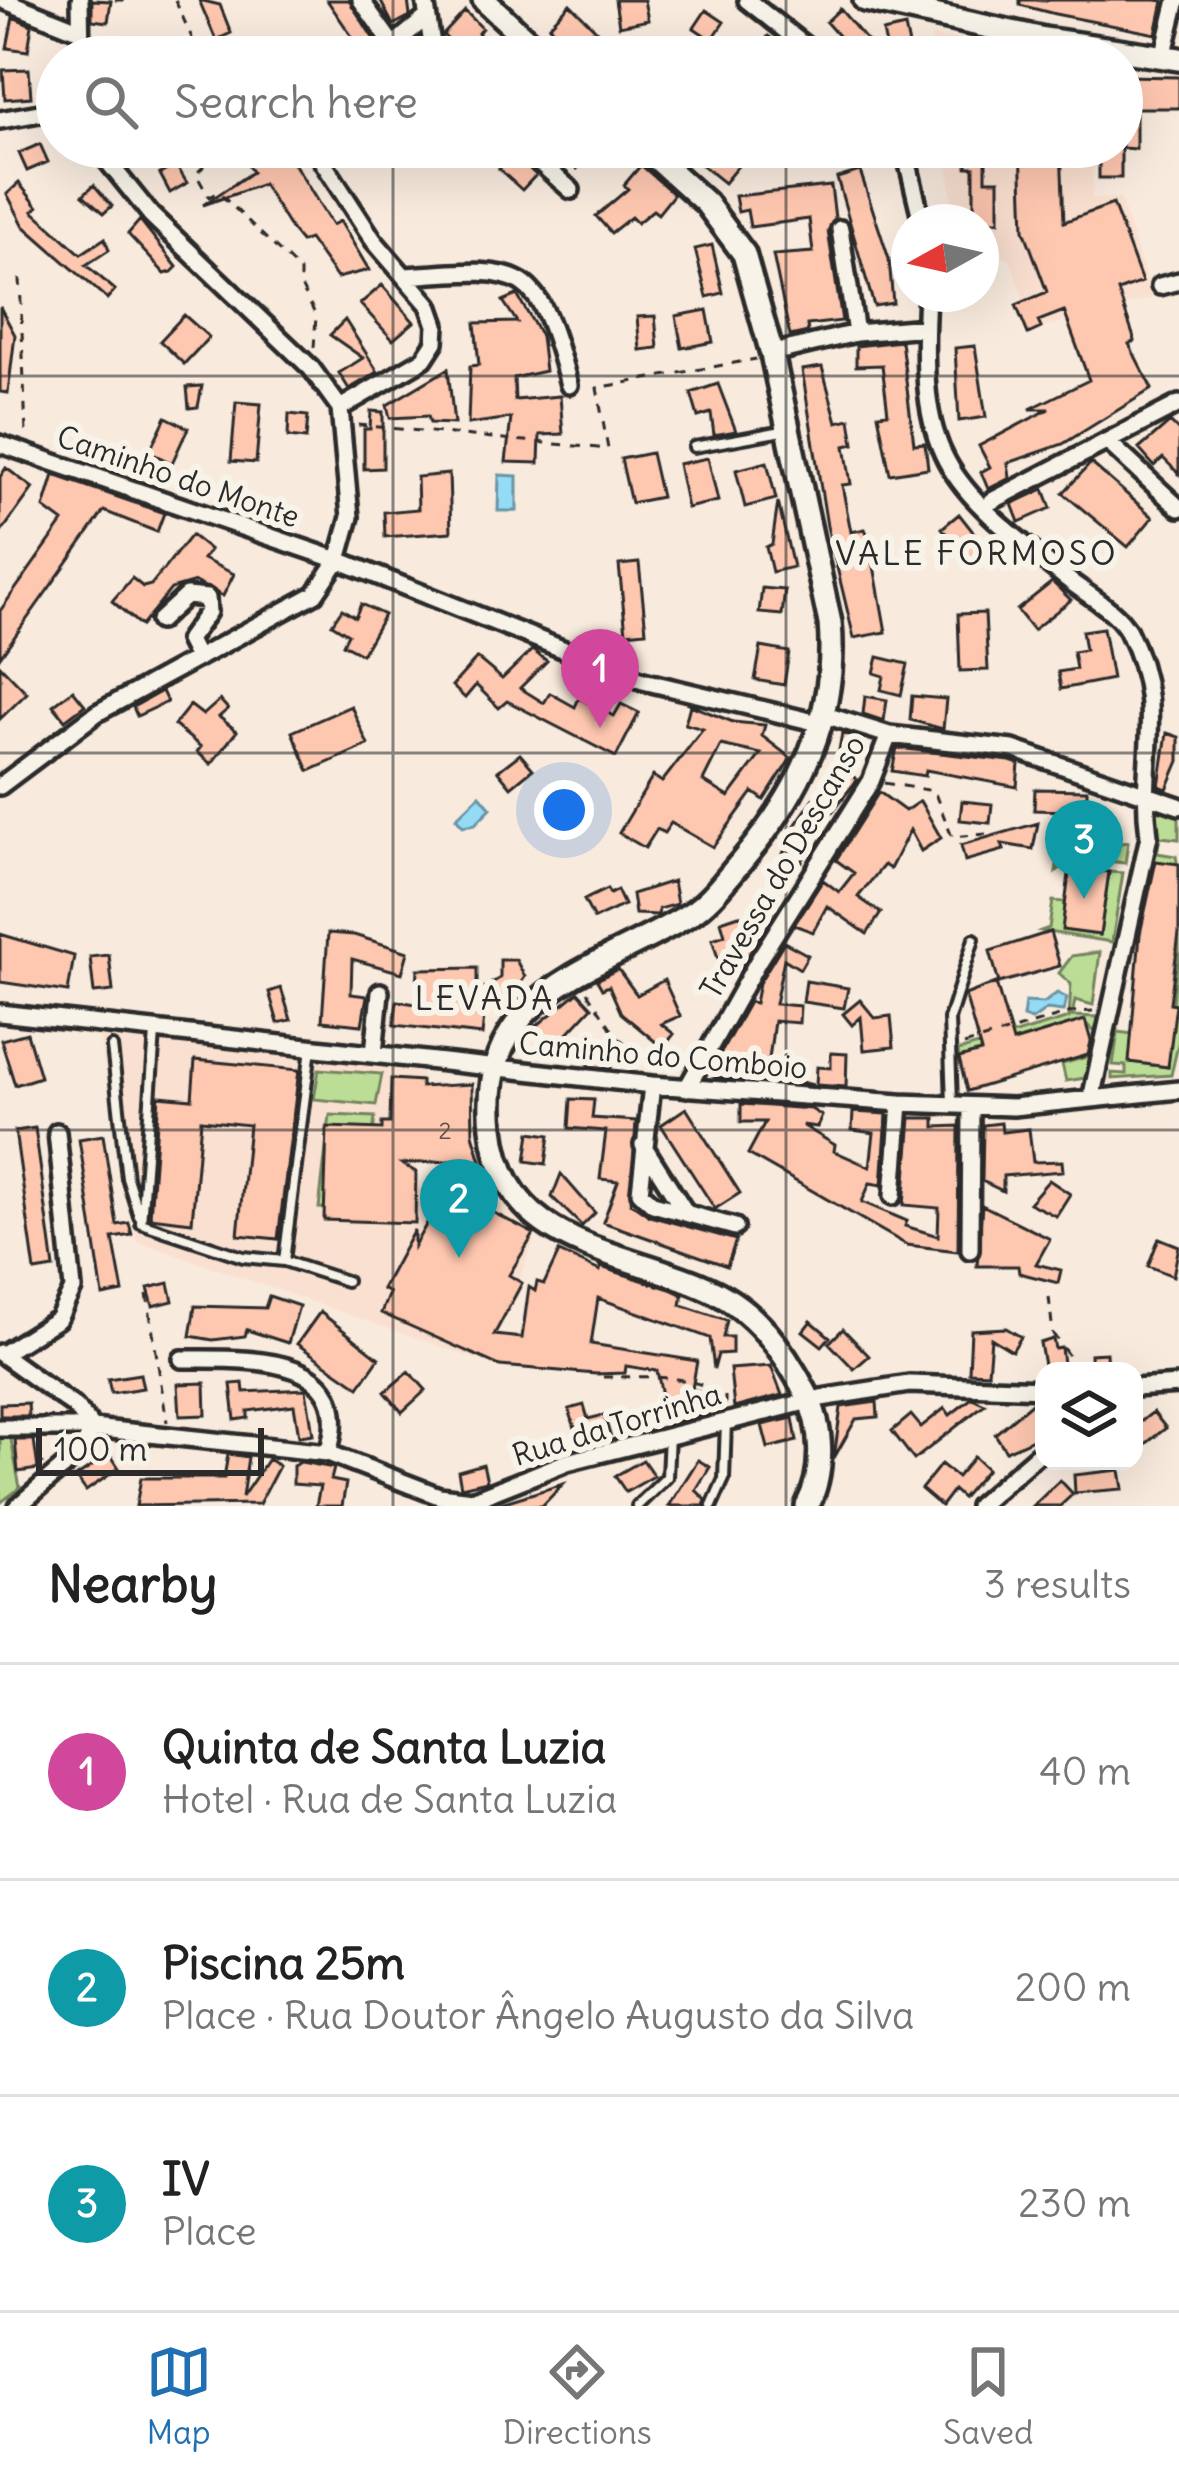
<!DOCTYPE html>
<meta charset="utf-8">
<style>
:root{--surface:#fff;--page:#f6f6f6;--text:#222;--muted:#767676;--line:#e0e0e0;--accent:#1f6fb2}
body{margin:0;font-family:Delius,sans-serif;background:var(--page);color:var(--text)}
.controls{position:absolute;right:36px;bottom:36px;display:grid;overflow:hidden;border-radius:24px;box-shadow:0 12px 48px #0002}
.controls button{width:108px;height:108px;display:grid;place-items:center;padding:0;border:0;border-bottom:3px solid var(--line);background:var(--surface);color:var(--text);font:60px sans-serif}
.compass{position:absolute;left:891px;top:204px;width:108px;height:108px;border-radius:50%;background:var(--surface);box-shadow:0 12px 48px #0002;rotate:262deg}
.scale{position:absolute;left:36px;bottom:30px;width:228px;box-sizing:border-box;padding-left:12px;border:6px solid #2b2b2b;border-top:0;font-size:33px;line-height:42px;white-space:nowrap;color:#2b2b2b;-webkit-text-stroke:9px #f7f3e8;paint-order:stroke}
.you{position:absolute;left:564px;top:810px;width:42px;height:42px;margin:-30px;border:9px solid #fff;border-radius:50%;background:#1a73e8;box-shadow:0 0 0 18px #1a73e833}
.badge{display:grid;place-items:center;width:78px;height:78px;border-radius:50%;background:var(--accent);color:#fff;font-size:39px;font-weight:700}
.pin{position:absolute;translate:-50% -99px;filter:drop-shadow(0 3px 6px #0008)}
.pin::after{content:'';position:absolute;top:63px;width:42px;height:36px;background:inherit;clip-path:polygon(0 0,100% 0,50% 100%)}
.list{margin:0;padding:0;list-style:none}
h2{display:flex;justify-content:space-between;align-items:center;height:156px;margin:0;padding:0 48px;font-size:51px}
h2 small{font-size:39px;font-weight:400;color:var(--muted)}
.list li{display:grid;grid-template-columns:78px 1fr auto;gap:36px;align-items:center;box-sizing:border-box;height:216px;padding:0 48px;border-top:3px solid var(--line)}
.list b{display:block;font-size:45px;white-space:nowrap}
.list p{margin:0;font-size:39px;white-space:nowrap;color:var(--muted)}
.list em{font-size:39px;font-style:normal;color:var(--muted)}
.icon{flex:none;width:66px;height:66px;fill:none;stroke:currentColor;stroke-width:2;stroke-linecap:round;stroke-linejoin:round}
.map{position:relative;flex:none;width:1179px;height:1506px;overflow:hidden}
.search{position:absolute;background:var(--surface);box-shadow:0 12px 48px #0002;left:36px;right:36px;top:36px;height:132px;display:flex;align-items:center;gap:30px;box-sizing:border-box;padding:0 42px;border-radius:66px;color:var(--muted);font-size:45px}
.sheet{height:804px;background:var(--surface)}
nav{display:flex;justify-content:space-around;align-items:center;box-sizing:border-box;height:168px;border-top:3px solid var(--line);background:var(--surface);font-size:33px;color:var(--muted)}
nav a{display:grid;justify-items:center;gap:6px}
nav .on{color:var(--accent)}
.map>svg:first-child{display:block}
.built{fill:#fae0d0}
.green{fill:#bcdd96;stroke:#748460;stroke-width:3}
.water{fill:#94dbf6;stroke:#6a95a5;stroke-width:3}
.building{fill:#fec7b0;stroke:#2b2b2b;stroke-width:3;fill-rule:evenodd}
.lines{fill:none;stroke-linecap:round;stroke-linejoin:round}
.lane-casing{stroke:#2b2b2b;stroke-width:16}
.street-casing{stroke:#2b2b2b;stroke-width:24}
.secondary-casing{stroke:#2b2b2b;stroke-width:30}
.path{stroke:#2b2b2b;stroke-width:3;stroke-dasharray:9 9;stroke-linecap:butt}
.lane{stroke:#f7f3e8;stroke-width:8}
.street{stroke:#f7f3e8;stroke-width:15}
.secondary{stroke:#f7f3e8;stroke-width:21}
.grid{fill:none;stroke:#2b2b2b;stroke-width:3;stroke-opacity:0.55}
.labels{text-anchor:middle;stroke-width:12;stroke-linejoin:round;paint-order:stroke}
.number-label{font-size:24px;fill:#60524c}
.street-label{font-size:30px;fill:#2b2b2b;stroke:#f7f3e8}
.neighbourhood-label{font-size:33px;letter-spacing:3px;fill:#2b2b2b;stroke:#f7f3e8}
</style>
<div class="map">
<svg width="1179" height="1506" viewBox="0 0 1179 1506">
<rect width="100%" height="100%" fill="#f8eadd"/>
<filter id="ink" filterUnits="userSpaceOnUse"><feTurbulence type="fractalNoise" baseFrequency=".00833" numOctaves="2"/><feDisplacementMap in="SourceGraphic" scale="24" xChannelSelector="R" yChannelSelector="G"/><feConvolveMatrix kernelMatrix="1 2 1 2 8 2 1 2 1" color-interpolation-filters="sRGB"/></filter>
<g filter="url(#ink)">
<path class="built" d="M931,36l150,21h-147z
M945,147h150l-3,52 28,-1 32,100 -118,32 -24,-72 -29,-8v-28h-26z
M98,1032l324,40 -7,120 37,-19 87,54 -51,136 -351,-122z"/>
<path class="green" d="M1152,801l27,10v28l-19,-2 -3,16 19,3 3,19 -37,-5z
M1128,842l-3,21 -52,-6 -17,15 3,-20z
M1109,872l14,1 -11,69 -71,-11 8,-3 4,-27 12,1 -2,28 37,5z
M1179,928v112l-8,35 -59,4v-6l14,1v-8l-13,-1 5,-33 15,2 -3,28 38,5z
M1100,952l-7,53 -18,-5 -3,16 26,1 -1,17 -14,-13 -124,37 -1,-7 111,-33 2,-34 -12,-11 13,-17z
M1083,1032l13,10 -4,35 -26,4 -4,-17 28,-8z
M319,1069l63,5 -6,31 -62,-6z
M330,1115l45,2 -11,93 -45,-2z
M0,1434h10l10,54 -20,15z"/>
<path class="water" d="M499,475l18,1v35h-19z
M480,795l11,13 -16,16 -12,2 -7,-8z
M1057,993l10,5 -4,13 -16,-2 -15,11 -9,-3 2,-15 19,1z"/>
<path class="building" d="M92,0l19,1 -3,21 -16,-2z
M199,0l21,5 11,28 -15,7z
M327,0h22l36,57h-19z
M380,0h28l2,16 -17,9z
M615,0h29l4,20 -29,6z
M1020,0h136l7,1 -7,33 -101,-20 -35,-9z
M570,4l26,26 -9,2 26,25h-32l-32,-31z
M840,9l28,33 -14,12 -28,-32z
M706,10l18,12 -12,18 -18,-12z
M465,11l17,17 -4,5 25,24h-48l5,-6 -17,-16z
M13,17l19,8 -4,26 -21,-3z
M905,27l5,23 -22,5 -5,-23z
M768,36l31,21h-44z
M152,42l2,15h-54l-1,-7z
M29,69l2,28 -26,2 -2,-29z
M1123,76l56,1v31h-43v41l-14,-1z
M40,144l8,18 -21,9 -8,-18z
M237,147h47l48,78 8,-4 29,49 -32,8 -28,-39 -8,3 -9,-11 -29,-47 -60,21 49,-33z
M553,147h44l-20,22z
M703,147h21l18,14 -18,22 -30,-24z
M834,147h41l-22,20z
M967,147h19v33h13v41h-25v-54h-7z
M1021,147h40l3,75 49,-18 29,78 -24,9 17,50 -6,3 23,45 -89,55 -55,19 2,15 -22,11 -7,-17 9,-5 -11,-21 70,-37h-19l59,-29 -25,-69 -26,10 3,7 -13,6 -12,-29 31,-13 -23,-62z
M1099,147h22v31h-22z
M513,154l23,21 -14,15 -23,-21z
M176,165l11,18 -17,10 -10,-19z
M641,165l33,29 -16,20 -5,-4 -16,13 -6,-6 -20,16 -15,-17 32,-27 -4,-4z
M860,171l29,88 4,44 -19,3 -37,-128z
M19,183l19,24 -5,4 48,43 24,-16 4,12 -23,15 29,25 -8,9 -83,-73 -17,-32z
M94,185l18,21 -8,7 -21,-18z
M831,186l4,32 -7,13 14,90 -35,4 1,7 -18,4 -17,-81 40,-3 -4,-33 -59,8 -3,-17 -9,2 -3,-16z
M140,220l37,47 -5,5 -7,2 -37,-40z
M712,245l11,48 -16,4 -12,-48z
M382,285l32,37 -21,18 -33,-36z
M517,295l24,41 4,35 -31,7 1,22 45,-4 3,38 -23,1 -1,28 -33,-1 5,-44 -43,6 2,-58 9,-1 -4,-42 42,-1 -14,-21z
M0,307l15,28 -7,58 -8,-1z
M707,310l6,32 -31,6 -6,-32z
M184,315l25,22 -25,27 -24,-23z
M655,316l3,32 -18,2 -3,-33z
M345,320l33,52 -29,17 -10,-16 24,-15 -33,-23z
M901,341l13,103 11,-1 3,25 -38,6 -12,-60 10,-1 -6,-48 -26,1v-20z
M975,346l11,71 -27,4 -4,-73z
M822,367l15,55 13,-3 4,25 -9,2 6,38 -9,1 9,47 14,-3 4,9 17,94 -32,6 -27,-112 -25,-156z
M448,369l6,55 -24,-1 -2,-7 -38,2 -3,-13z
M718,384l18,47 -22,4 -3,-22 -13,4 -7,-24z
M202,386l-4,21 -9,1 -2,-21z
M236,402l25,2 -5,59 -25,-2z
M371,411l12,1v56l-19,1v-40h6z
M289,414l19,2 -2,23 -18,-2z
M166,417l22,11 -16,35 -23,-11z
M1170,422l9,9v43l-16,-16 -9,8 -15,-17z
M651,453l10,44 -30,6 -10,-44z
M708,458l10,43 -31,7 -9,-44z
M767,462l9,37 -31,8 -9,-37z
M1091,463l62,54 -25,30 -65,-54z
M6,468l27,20 -33,46v-57z
M449,474l2,58 -66,5 -1,-25 34,-3 -1,-32z
M54,475l110,38 -7,19 -53,-21 -104,146v-46l63,-89 -19,-14z
M1044,489l7,19 -32,14 -7,-18z
M778,502l15,65 -21,5 -6,-25 6,-3z
M959,514l30,38 -16,13 -31,-37z
M191,535l19,15 -7,9 31,15 -11,22 -28,-14 -24,7 -30,37 -29,-25 20,-23 11,9 8,-2z
M639,563l7,68 -20,2 -7,-68z
M1052,582l19,18 -38,30 -16,-20z
M762,588l23,2 -3,25 -23,-2z
M361,604l23,11 -22,39 -19,-10 5,-10 -16,-10 10,-15 13,8z
M985,613l3,57 -28,1 -2,-57z
M1103,628l9,51 -51,10 -3,-17 18,-3 -3,-17 12,-2 -3,-19z
M761,647l28,5 -5,33 -29,-5z
M532,650l15,11 -27,27 24,15 6,-10 25,14 4,-9 35,18 7,-12 18,9 -23,44 -109,-56 -8,7 -23,-23 -11,13 -13,-12 25,-28 25,21z
M878,657l30,7 -7,31 -20,-5 3,-14 -10,-3z
M0,665l27,28 -27,26z
M73,690l12,15 -20,15 -12,-15z
M162,691l5,11 -30,14 -4,-9z
M865,696l22,4 -3,21 -21,-7z
M912,696l34,3 -3,30 -33,-9z
M220,700l8,9 -9,8 18,14 -26,33 -14,-12 4,-5 -27,-22 16,-20 13,10z
M690,705l43,17 32,3 -3,11 29,22 -27,42 -11,-8 -40,55 -42,-24 -7,10 -7,-4 -12,19 -26,-15 34,-57 9,6 41,-53 -18,-5zM721,745l40,9 -32,43 -26,-16z
M351,706l17,39 -59,26 -17,-39z
M842,733l21,7 -11,24 -15,-2z
M1167,733l12,4v24l-12,28 -8,-3z
M897,748l113,13 9,3 -2,23 -91,-17 -1,6 -33,-5z
M520,754l13,15 -22,18 -13,-16z
M839,762l18,18 -46,59 -9,23 -19,-8 11,-27z
M1035,789l52,1v79l22,3 -9,63 -38,-5 12,-96h-8l1,-23 -33,-1z
M879,792l26,19 15,-10 21,37 -20,13 -11,-21 -20,39 -6,-4 -26,32 23,16 -14,21 -40,-28 -14,26 -19,-7 29,-45 16,12 15,-19 -18,-13z
M962,801l30,3 -2,19 -30,-3z
M1038,823l-5,26 -31,-5 2,6 -39,11 -4,-16z
M1156,861l23,3v69l-9,70 6,1 -8,63 -39,-5 11,-128z
M673,881l4,23 -18,5 -1,6 -23,-1 -3,-20z
M607,889l3,5 7,-4 7,15 -30,14 -10,-19z
M739,915l25,14 -24,40 -17,5 -11,-35 13,-4 -4,-14z
M1050,932l10,34 -61,17 -9,-32z
M328,933l26,2 54,17 -6,21 -50,-14 -1,35 16,2 -5,29 -40,-4z
M0,934l74,22 -6,36 -68,-10z
M784,942l24,13 -8,14 -16,-10 -9,45 25,2 -1,17 -25,-2 -6,46h17v11l28,7 -98,-8 3,-19 31,-56 6,1 4,-20z
M109,955l4,36 -19,2 -4,-36z
M500,960h16l9,17 -18,25 -20,-15 -5,48 -88,-10 3,-24 19,3 2,-35 59,-1v24l23,-14z
M618,969l19,26 27,-15 16,36 -19,8 13,10 -11,14 -42,-35 -12,-27 -7,3 -5,-9z
M806,981l42,7 -4,20 -41,-6z
M996,983l17,59 72,-22 6,21 -3,14 -121,36 -8,-33 22,-6 -16,-57z
M281,988l10,32 -13,3 -9,-31z
M578,992l14,15 -39,42 -19,-21z
M860,1000l15,18 16,-2 3,31 -30,3 -3,-33 -9,8 -9,-11z
M27,1033l13,44 -25,8 -14,-45z
M591,1040l23,4 -3,24 -23,-2z
M831,1053l16,1 -1,33 -30,-2 1,-18 14,1z
M195,1060l104,10 -21,169 -40,-4 11,-110 -48,-5 -9,102 -42,-5 9,-121 33,3z
M391,1079l30,2v6l51,-3 1,50 13,44 -19,-1 -4,-17 -61,4 14,8 -1,51 -91,-3 3,-93 55,2v-6h8z
M571,1099l23,1 -2,18 44,3 -5,82 19,13 86,24 -9,26 -124,-44 15,-41 -18,-2 6,-48 -37,-3z
M741,1104l70,5 11,7 -5,11 -15,-2 33,20 -1,6 36,16 4,-34 -22,-3 1,-18 34,2 -5,71 -12,-2 -8,19 45,19 -2,5 33,10 1,-28 -35,-3 7,-87h24v9l24,-1 -1,125 -51,-6 -159,-91 17,-32h-24z
M686,1108l54,85 -25,16 -54,-84z
M1001,1123l1,9 27,-3 4,33 29,-1 1,10 -60,5v15l-21,-10 1,-56z
M35,1128l19,140 -19,3 -20,-140z
M530,1132l20,3 -4,29 -20,-3z
M103,1135l14,90 12,-2 3,12 -19,3 10,54 -20,4 -24,-157z
M561,1174l34,39 -13,13 -30,-29z
M1049,1180l21,14 -14,22 -27,-13z
M447,1188l87,46 -25,41 13,8 -28,52 28,3 7,-51 6,4 2,-9 7,2 15,-32 41,19 1,-4 69,22 13,6 -2,10 46,15 -4,17h9v16l-14,1 -4,15 -4,-31 -112,-40 -7,46 106,17 -5,28 18,5 4,17 -46,13 -11,-53 -31,-5 -1,7 -29,1 -96,-8 -119,-53 8,-20 -7,-4 32,-59v16z
M982,1205l68,34 -14,25 25,6 -3,13 -39,-10 -1,-7h-41z
M1159,1238l20,8 -6,30 -25,-10z
M169,1283l4,18 -20,5 -5,-18z
M269,1296l30,10 -11,37 -41,-13 -2,6 -32,4 -23,-4 5,-30 70,2z
M320,1312l59,46 -20,29 -62,-43z
M811,1321l19,16 -8,9 -19,-15z
M1006,1328l15,9 -9,14 -21,-13 -3,35 -19,-1 2,-42z
M843,1329l26,27 -15,13 -25,-26z
M1053,1339l2,10 6,-1 3,23h-19l-5,-28z
M1106,1353l1,18h-16l-1,-17z
M771,1366l11,29 -48,13 -4,-39z
M409,1371l17,19 -24,22 -17,-20z
M140,1374l3,14 -32,5 -3,-14z
M205,1383l1,32 -26,1 -2,-32z
M243,1383l1,9 62,-3 7,45 -14,2 -5,-31 -46,6v7l-13,2 -4,-36z
M972,1398l13,6 -71,56 -22,-29 19,-16 10,12 24,-19 5,7z
M1034,1401h10v33l-38,17 -11,-17z
M877,1402l1,15 -22,2 -22,39 7,-51z
M28,1403l1,13h-29v-12z
M584,1405l4,14 16,-4 6,20 -30,9 -11,-35z
M1153,1412l13,16 -27,21 -5,-22z
M793,1418l4,23 -29,7 -6,-23z
M15,1440h19l4,29 -20,3z
M110,1454l9,14 -33,23 -10,-14z
M228,1454l20,3 -6,40 26,-38 11,7 -20,38 -123,2 5,-28h83z
M974,1457l13,12 -25,29 -9,-8 -12,16 -20,-17 20,-25 16,13z
M643,1460l11,16 -28,16 -11,-16z
M698,1460l12,7 -14,23 10,10 -2,6h-35z
M301,1462l33,6 -3,12 15,3 -4,23h-26l4,-20 -27,-2v-18z
M483,1464l4,17 -26,6 -3,-16z
M1120,1470l3,19 -48,4 -1,-18z
M1060,1480l13,14 -13,12h-27z
M563,1484l-21,22h-40l-1,-3z"/>
<g class="lines">
<defs>
<path id="lane" d="M694,447l94,-17
M155,1033l-14,190 102,34 41,4
M112,1047l15,131 12,38
M311,1048l-27,213 62,20
M952,1103l-3,-84 25,-80
M637,1506l30,-29 2,-42
M712,1506l12,-27 2,-58"/>
<path id="street" d="M3,0l75,30
M80,0l1,57
M361,0l32,45 34,-28
M425,0l9,57
M747,0l72,57
M1163,57l14,-57
M0,120l57,-10
M313,147l61,94 55,64 7,20 -1,17 -11,17 -84,49
M522,147l49,43
M904,147l18,75
M840,229l16,104
M407,276c118,-9 130,-12 162,109
M1160,286l19,-5
M927,294c-9,164 15,186 139,284 18,15 51,32 62,53 40,80 10,125 21,205l-58,263
M785,350l71,-17 69,-6
M1107,441l72,67
M0,444l338,116 305,121 180,43
M992,501l187,-97
M159,621l27,-25 21,2 1,14 -20,28 9,18
M825,715l64,20 124,14 166,57
M0,786l97,-73 218,-119 23,-34 12,-43 -10,-109 -29,-40 -160,-153 -55,-68
M0,1013l652,72 248,18 113,4 166,-17
M374,1054l6,-62
M652,1085l-12,107 13,12 82,23
M687,1088l71,-127 113,-180 18,-46
M643,1145l43,68
M893,1196l7,-93
M970,1250l1,-144
M0,1353l75,54 18,21 -12,24 -63,54
M2,1354l56,-35 15,-30 -16,-157
M182,1359c67,0 177,-6 146,94
M1134,1388l45,-3
M0,1428h93l235,25 111,43 33,4 95,-38 254,-64 88,-14 135,5
M978,1506l66,-57"/>
<path id="secondary" d="M484,0l61,57
M865,0l179,39 135,20
M644,147l62,56 38,51 28,100 58,269c8,93 -30,170 -89,239 -16,18 -30,39 -51,52 -89,56 -213,75 -198,214 13,123 130,120 217,161 46,21 74,60 97,104 17,34 19,79 1,113"/>
</defs>
<use href="#lane" class="lane-casing"/>
<use href="#street" class="street-casing"/>
<use href="#secondary" class="secondary-casing"/>
<path class="path" d="M115,0h11
M175,0l17,38 -1,19
M200,147l3,20 -7,7 13,23 9,-5 82,79v13l16,32 -2,32
M20,278l6,156
M358,425l250,24 -11,-61 159,-29
M884,783l50,8 18,46 34,-3
M587,992l30,45 30,23 4,11
M964,1045l108,-33 21,-1
M147,1294l20,128
M1049,1297l4,37 26,37
M603,1377c43,0 83,-4 122,18v10
M39,1445l3,20"/>
<use href="#lane" class="lane"/>
<use href="#street" class="street"/>
<use href="#secondary" class="secondary"/>
</g>
</g>
<path class="grid" d="M393,0v57M786,0v57M393,147v1359M786,147v1359M0,376h1179M0,753h1179M0,1130h1179"/>
<g class="labels">
<g class="number-label">
<text x="445" y="1139">2</text>
</g>
<g class="street-label">
<text transform="translate(178 477) rotate(19)" y="10">Caminho do Monte</text>
<text transform="translate(783 867) rotate(-60)" y="10">Travessa do Descanso</text>
<text transform="translate(663 1056) rotate(5)" y="10">Caminho do Comboio</text>
<text transform="translate(617 1425) rotate(-17)" y="10">Rua da Torrinha</text>
</g>
<g class="neighbourhood-label">
<text x="977" y="565">VALE FORMOSO</text>
<text x="485" y="1010">LEVADA</text>
</g>
</g>
</svg>
<div class="controls">
<button><svg class="icon" aria-label="layers" viewBox="0 0 24 24"><path d="M12 4l9 5-9 5-9-5zM3 14l9 5 9-5"/></svg></button>
</div>
<svg class="compass" viewBox="-18 -18 36 36"><path d="M0-13l5 13h-10z" fill="#e53935"/><path d="M0 13l5-13h-10z" fill="#767676"/></svg>
<div class="scale">100 m</div>
<div class="you"></div>
<div class="pin badge" style="left:600px;top:728px;background:#d1479c">1</div>
<div class="pin badge" style="left:459px;top:1258px;background:#0f9aa8">2</div>
<div class="pin badge" style="left:1084px;top:899px;background:#0f9aa8">3</div>
<div class="search"><svg class="icon" aria-label="search" viewBox="0 0 24 24"><circle cx="10" cy="10" r="6"/><path d="M15 15l6 6"/></svg>Search here</div>
</div>
<section class="sheet">
<h2>Nearby<small>3 results</small></h2>
<ul class="list">
<li><span class="badge" style="background:#d1479c">1</span><div><b>Quinta de Santa Luzia</b><p>Hotel · Rua de Santa Luzia</p></div><em>40 m</em></li>
<li><span class="badge" style="background:#0f9aa8">2</span><div><b>Piscina 25m</b><p>Place · Rua Doutor Ângelo Augusto da Silva</p></div><em>200 m</em></li>
<li><span class="badge" style="background:#0f9aa8">3</span><div><b>IV</b><p>Place</p></div><em>230 m</em></li>
</ul>
</section>
<nav>
<a class="on"><svg class="icon" aria-label="map" viewBox="0 0 24 24"><path d="M3 6l6-2 6 2 6-2v14l-6 2-6-2-6 2zM9 4v14M15 6v14"/></svg>Map</a>
<a><svg class="icon" aria-label="directions" viewBox="0 0 24 24"><path d="M12 3l9 9-9 9-9-9zM9 14v-3h6M13 9l2 2-2 2"/></svg>Directions</a>
<a><svg class="icon" aria-label="saved" viewBox="0 0 24 24"><path d="M7 4h10v16l-5-4-5 4z"/></svg>Saved</a>
</nav>
